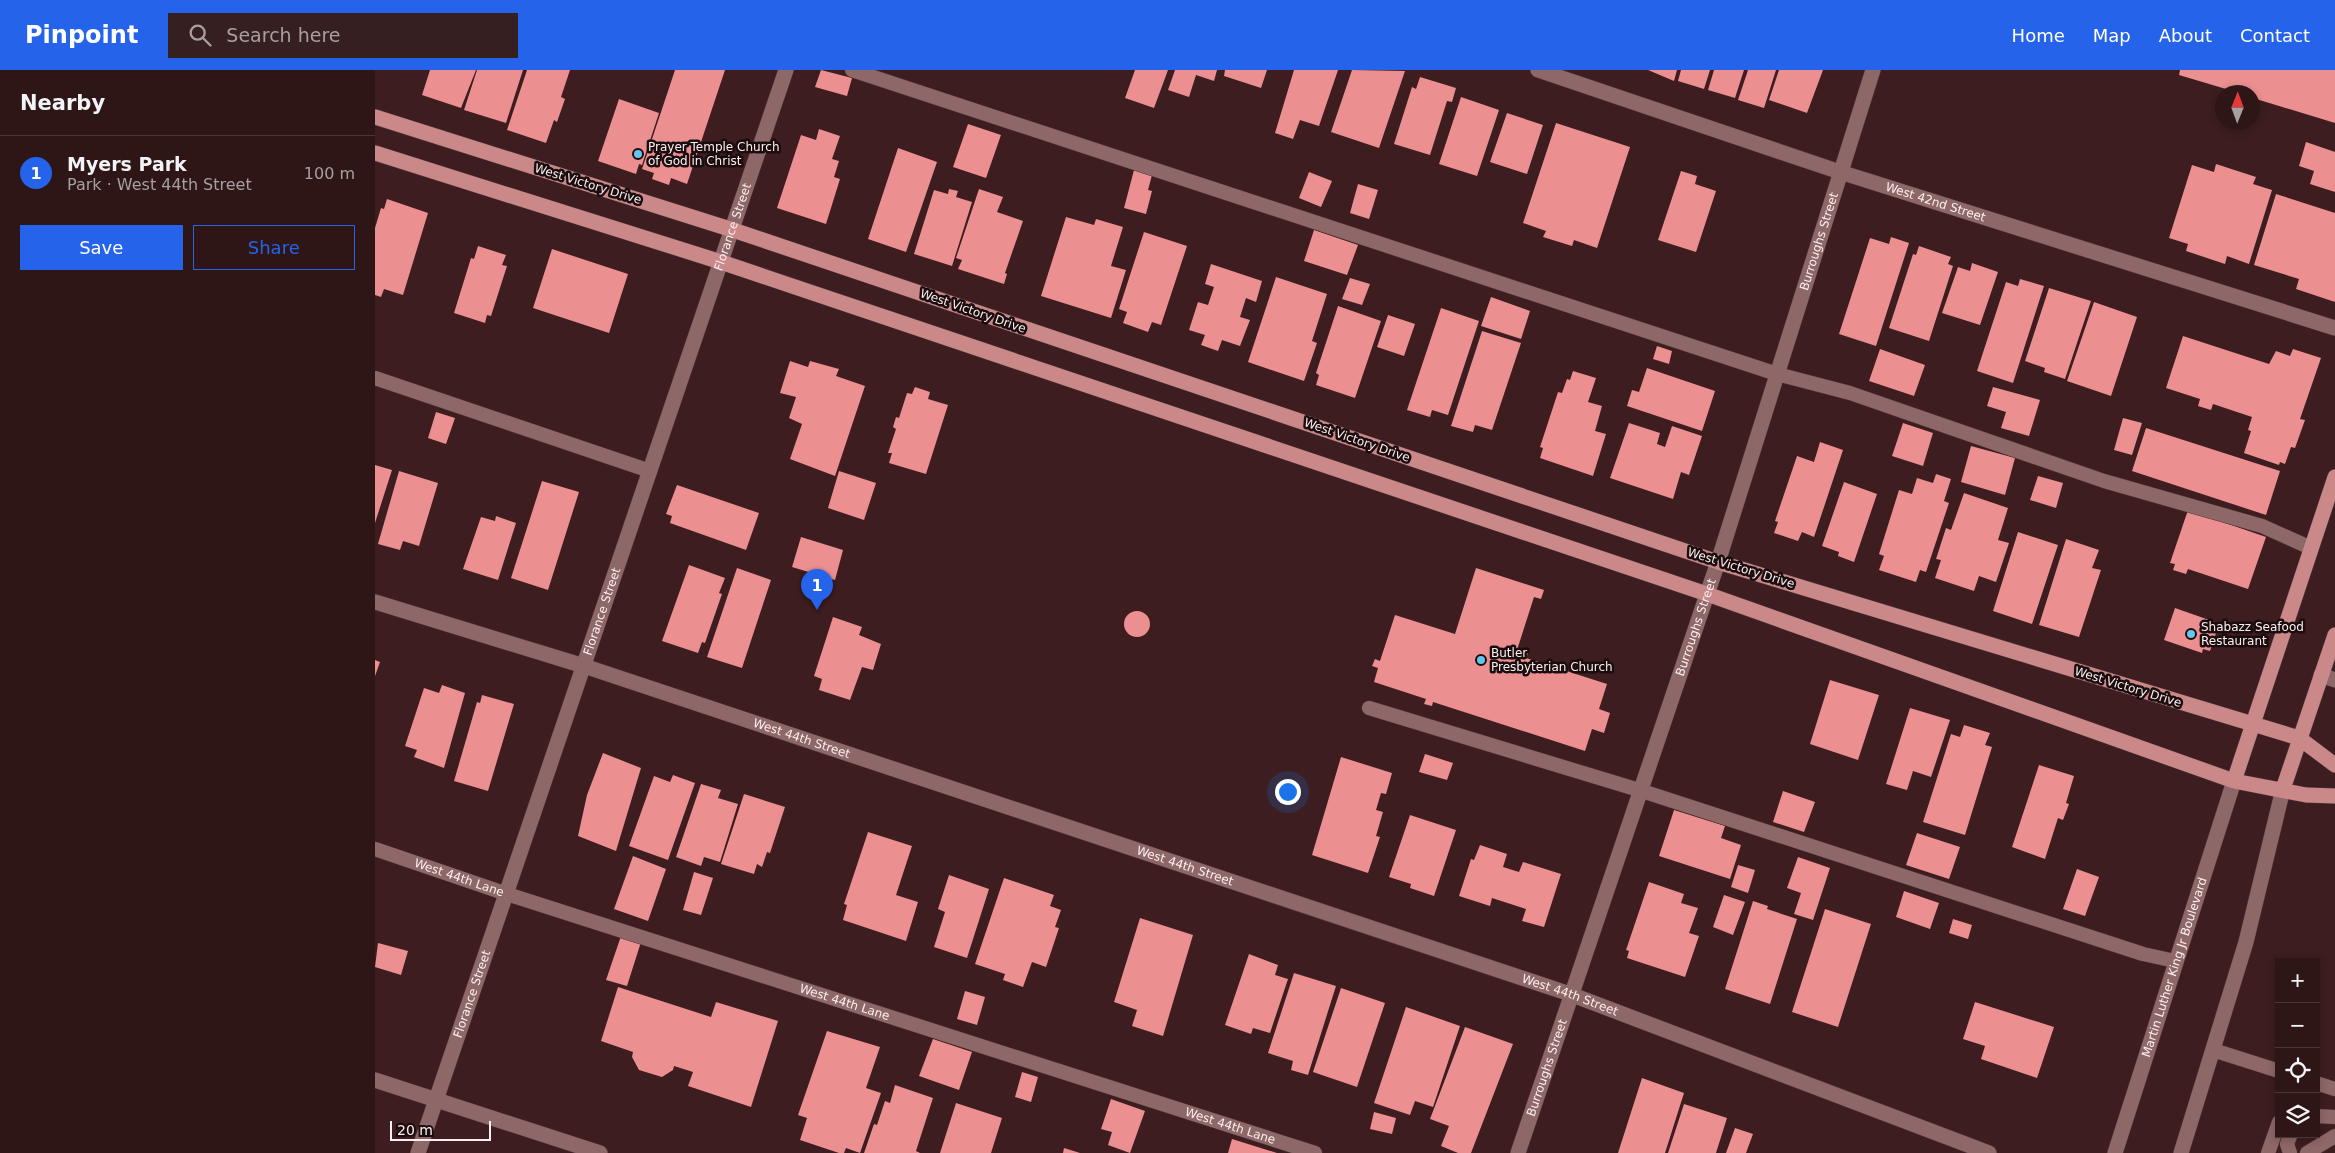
<!DOCTYPE html>
<meta charset="utf-8">
<style>
:root{--surface:#2e1617;--page:#361f20;--text:#f1f3f6;--muted:#a79fa1;--line:#493536;--accent:#2563eb}
body{margin:0;font-family:"DejaVu Sans",sans-serif;background:var(--page);color:var(--text)}
.controls{position:absolute;right:15px;bottom:15px;display:grid;overflow:hidden;border-radius:0px;box-shadow:0 2px 8px #0003}
.controls button{width:45px;height:45px;display:grid;place-items:center;padding:0;border:0;border-bottom:1px solid var(--line);background:var(--surface);color:var(--text);font:25px sans-serif}
.compass{position:absolute;left:1840px;top:15px;width:45px;height:45px;border-radius:50%;background:var(--surface);box-shadow:0 2px 8px #0003;rotate:1deg}
.scale{position:absolute;left:15px;bottom:12px;width:101px;box-sizing:border-box;padding-left:5px;border:2px solid #fcefef;border-top:0;font-size:14px;line-height:18px;white-space:nowrap;color:#fcefef;-webkit-text-stroke:4px #1b0c0d;paint-order:stroke}
.you{position:absolute;left:912px;top:721px;width:18px;height:18px;margin:-12px;border:4px solid #fff;border-radius:50%;background:#1a73e8;box-shadow:0 0 0 8px #1a73e833}
.badge{display:grid;place-items:center;width:32px;height:32px;border-radius:50%;background:var(--accent);color:#fff;font-size:16px;font-weight:700}
.pin{position:absolute;translate:-50% -41px;filter:drop-shadow(0 1px 2px #0008)}
.pin::after{content:'';position:absolute;top:26px;width:18px;height:15px;background:inherit;clip-path:polygon(0 0,100% 0,50% 100%)}
.list{margin:0;padding:0;list-style:none}
h2{display:flex;justify-content:space-between;align-items:center;height:65px;margin:0;padding:0 20px;font-size:21px}
h2 small{font-size:16px;font-weight:400;color:var(--muted)}
.list li{display:grid;grid-template-columns:32px 1fr auto;gap:15px;align-items:center;box-sizing:border-box;height:75px;padding:0 20px;border-top:1px solid var(--line)}
.list b{display:block;font-size:19px;white-space:nowrap}
.list p{margin:0;font-size:16px;white-space:nowrap;color:var(--muted)}
.list em{font-size:16px;font-style:normal;color:var(--muted)}
.actions{display:flex;gap:10px;padding:15px 20px}
.actions a{flex:1;padding:11px 0;border:1px solid var(--accent);border-radius:0px;text-align:center;font-size:18px;color:var(--accent)}
.actions .main{background:var(--accent);color:#fff}
.icon{flex:none;width:28px;height:28px;fill:none;stroke:currentColor;stroke-width:2;stroke-linecap:round;stroke-linejoin:round}
.map{position:relative;flex:none;width:1960px;height:1083px;overflow:hidden}
header{display:flex;align-items:center;gap:30px;box-sizing:border-box;height:70px;padding:0 25px;background:var(--accent);color:#fff}
header strong{font-size:24px}
nav{display:flex;gap:28px;margin-inline-start:auto;font-size:18px}
.search{width:350px;height:45px;background:var(--page);display:flex;align-items:center;gap:12px;box-sizing:border-box;padding:0 18px;border-radius:0px;color:var(--muted);font-size:19px}
main{display:flex}
aside{flex:1;background:var(--surface)}
.map>svg:first-child{display:block}
.building{fill:#ec8f91}
.lines{fill:none;stroke-linecap:round;stroke-linejoin:round}
.lane-casing{stroke:#52393b;stroke-width:15}
.street-casing{stroke:#52393b;stroke-width:16}
.secondary-casing{stroke:#52393b;stroke-width:16}
.primary-casing{stroke:#52393b;stroke-width:16}
.lane{stroke:#8e6768;stroke-width:14}
.street{stroke:#8e6768;stroke-width:15}
.secondary{stroke:#8e6768;stroke-width:15}
.primary{stroke:#ca8889;stroke-width:15}
.poi-dot{fill:#65c5ee;stroke:#1b0c0d;stroke-width:2}
.labels{text-anchor:middle;stroke-width:5;stroke-linejoin:round;paint-order:stroke}
.poi-label{font-size:12px;fill:#fcefef;stroke:#1b0c0d;text-anchor:start}
.street-label{font-size:12px;fill:#fcefef;stroke:#1b0c0d}
</style>
<header>
<strong>Pinpoint</strong>
<div class="search"><svg class="icon" aria-label="search" viewBox="0 0 24 24"><circle cx="10" cy="10" r="6"/><path d="M15 15l6 6"/></svg>Search here</div>
<nav><a>Home</a><a>Map</a><a>About</a><a>Contact</a></nav>
</header>
<main>
<aside>
<h2>Nearby<small></small></h2>
<ul class="list">
<li><span class="badge">1</span><div><b>Myers Park</b><p>Park · West 44th Street</p></div><em>100 m</em></li>
</ul>
<div class="actions"><a class="main">Save</a><a>Share</a></div>
</aside>
<div class="map">
<svg width="1960" height="1083" viewBox="0 0 1960 1083">
<rect width="100%" height="100%" fill="#3d1d1f"/>
<path class="building" d="M55,0h46l-15,38 -39,-13z
M102,0h46l-17,53 -42,-13z
M152,0h43l-9,27 4,2 -8,23 -3,-2 -8,23 -39,-13z
M300,0h50l-38,114 -16,-6 -2,7 -17,-6 2,-6 -12,-4z
M446,0l31,8 -5,18 -32,-9z
M760,0h33l-14,38 -29,-10z
M800,0h42l-3,11 -18,-6 -7,22 -21,-7z
M850,0h42l-6,18 -37,-12z
M919,0h44l-19,56 -19,-6 -7,19 -18,-6z
M977,0l53,1 -26,77 -48,-16z
M1273,0h29l-3,11z
M1306,0h29l-6,19 -26,-8z
M1339,0h30l-9,28 -27,-8z
M1373,0h28l-12,38 -26,-8z
M1404,0h44l-16,43 -38,-13z
M1805,0h155v53l-82,-25v-6h-17l-57,-17z
M1045,7l36,11 -4,14 -5,-1 -17,54 -36,-11 18,-57 4,2z
M1086,27l38,13 -22,66 -38,-12z
M244,29l40,14 -17,52 -3,-1 -3,10 -38,-13z
M1132,43l36,12 -16,49 -37,-12z
M1181,53l74,24 -33,101 -23,-8 -2,6 -29,-9 3,-6 -23,-8z
M593,54l33,11 -15,43 -33,-11z
M444,59l21,7 -8,23 7,2 -5,16 6,2 -14,45 -49,-16 24,-73 15,5z
M1931,72l29,10v40l-25,-8 4,-13 -15,-5z
M523,78l39,14 -31,90 -38,-13z
M1841,94l40,13 -3,7 19,6 -23,74 -22,-8 -2,8 -39,-13 2,-7 -19,-6 23,-73 22,7z
M759,100l18,5 -4,15 4,1 -6,23 -22,-6z
M1306,101l16,5 -2,8 21,7 -20,61 -38,-12z
M934,102l23,9 -11,26 -22,-9z
M983,114l20,6 -9,29 -19,-6z
M574,119l9,2 -2,6 16,5 -20,64 -38,-12 20,-64 14,4z
M604,119l24,8 -6,15 26,9 -18,52 2,1 -3,10 -46,-15 4,-9 -6,-2z
M1901,124l59,19v89l-39,-13 3,-10 -45,-14z
M12,129l41,14 -25,82 -19,-6 -3,8 -6,-2v-67l6,-20 3,1z
M691,147l28,8 2,-6 27,8 -12,39 15,4 -15,48 -70,-22z
M939,160l44,15 -11,30 -43,-14z
M769,162l43,14 -26,79 -9,-3 -4,10 -25,-9 4,-11 -8,-3z
M1516,167l18,6 -33,103 -37,-12 31,-96 19,6z
M103,176l28,9 -4,10 5,1 -16,50 -4,-1 -2,8 -31,-10 17,-55 3,1z
M1544,176l32,11 -3,7 5,2 -24,75 -40,-13 24,-74 3,1z
M177,179l76,25 -19,59 -76,-25z
M1597,193l26,9 -18,53 -38,-12 16,-46 12,4z
M836,194l51,17 -6,21 -10,-4 -6,19 10,3 -10,26 -18,-6 -4,11 -17,-6 4,-10 -16,-5 9,-28 10,3 6,-18 -9,-3z
M901,207l51,17 -15,47 5,2 -13,38 -56,-19z
M975,208l20,6 -8,21 -20,-6z
M1645,209l24,7 -31,97 -36,-12 29,-89 12,4z
M1674,218l42,13 -26,78 -21,-7 1,-4 -20,-7z
M1116,227l39,14 -9,28 -40,-13z
M1719,232l43,15 -26,79 -44,-15z
M963,236l43,15 -26,77 -39,-13 3,-10 -3,-2z
M1066,238l38,13 -31,94 -16,-5 -2,7 -23,-7z
M1013,245l27,9 -11,32 -27,-9z
M1107,261l39,12 -29,87 -17,-5 -2,7 -22,-6z
M1808,266l86,28 7,-13 14,5 3,-7 28,9 -21,61 5,1 -10,28 -4,-1 -6,17 -5,-2 -1,3 -35,-12 7,-22 -3,-1 4,-13 -39,-13 -2,6 -13,-4 2,-7 -34,-11z
M1282,276l15,5 -3,13 -16,-5z
M1505,279l45,16 -11,31 -45,-15z
M415,291l18,6 2,-6 29,8 -3,7 29,10 -30,90 -45,-17 12,-35 -13,-6 7,-21 -16,-4z
M1272,298l68,23 -13,40 -75,-25 5,-16 7,2z
M1198,301l23,7 -8,24 14,4 -7,25 11,3 -13,42 -53,-18 3,-10 -3,-1 18,-55 4,1 5,-14 3,1z
M540,317l15,5 -2,7 20,6 -22,69 -37,-11 3,-10h-4l8,-24 -3,-2 3,-10 3,1 8,-25 5,1z
M1618,317l47,13 -11,36 -28,-8 5,-16 -19,-6z
M61,342l19,6 -9,26 -18,-6z
M1748,348l19,5 -10,32 -18,-5z
M1254,353l31,10 -3,11 8,3 7,-21 30,10 -13,39 -8,-3 -8,27 -63,-21z
M1528,353l30,10 -10,33 -31,-10z
M1771,358l134,43 -14,44 -134,-44z
M1445,372l23,8 -29,87 -12,-5 -4,9 -24,-8 4,-11 -3,-1 22,-65 17,6z
M1596,376l44,12 -10,37 -44,-13z
M0,395l17,5 -17,53z
M24,401l39,12 -19,63 -16,-5 -3,9 -22,-6z
M464,401l37,12 -12,37 -36,-12z
M1561,404l15,5 -7,22 5,2 -23,69 -6,-2 -4,12 -37,-12 5,-14 -5,-2 20,-64 13,4 5,-16 16,5z
M1663,406l25,7 -7,25 -26,-8z
M167,411l37,11 -31,98 -37,-12z
M1469,412l33,12 -23,68 -16,-6 1,-4 -17,-6z
M302,415l82,28 -13,37 -76,-27 2,-7 -6,-2z
M1589,423l44,15 -10,32 11,3 -13,39 -17,-6 -5,15 -39,-13 6,-18 -5,-1 10,-31 5,2z
M1813,440l78,27 -18,52 -60,-20 -2,5 -13,-4 2,-6 -5,-1z
M121,446l20,7 -18,57 -35,-11 18,-52 14,4z
M1643,462l40,13 -26,79 -39,-13z
M426,467l42,13 -8,30 -43,-13z
M1691,469l33,11 -7,18 9,2 -22,67 -40,-12z
M314,495l36,13 -6,15 3,1 -17,49 -3,-1 -4,11 -36,-12z
M362,498l34,12 -29,88 -35,-11z
M1101,498l68,22 -3,9 -7,-2 -17,53 11,3 -2,5 81,26 -8,25 11,4 -6,20 -12,-4 -7,22 -152,-49 -1,4 -8,-2 2,-5 -52,-17 4,-14 -6,-2 3,-7 5,2 15,-46 60,19z
M1800,538l37,13 -1,4 7,2 -8,24 -7,-2 -1,4 -38,-13z
M749 554a13 13 0 1 1 26 0a13 13 0 1 1-26 0Z
M458,547l29,10 -3,8 22,9 -8,26 -11,-3 -12,33 -31,-10 3,-11 -8,-3z
M0,590l5,2 -5,14z
M1455,610l49,15 -21,65 -48,-16z
M67,615l23,8 -21,75 -30,-11 3,-7 -12,-4 19,-58 15,5z
M107,625l32,9 -26,87 -34,-10 23,-79 3,1z
M1535,638l40,12 -19,57 -18,-6 -6,19 -21,-6z
M1589,655l26,8 -5,12 7,2 -27,88 -42,-13 28,-88 9,3z
M228,683l38,15 -25,83 -38,-15 9,-41z
M1050,684l28,9 -6,17 -28,-8z
M966,687l51,16 -6,21 -5,-1 -5,17 7,2 -7,24 4,1 -12,36 -56,-18z
M1664,695l35,11 -8,27 3,1 -6,16 -5,-2 -13,41 -33,-12z
M298,705l22,8 -27,77 -39,-14 25,-70 16,6z
M326,714l20,6 -3,8 20,6 -18,58 -16,-5 -3,9 -25,-9z
M1408,721l32,11 -11,30 -31,-10z
M369,724l41,13 -15,46 -3,-1 -5,15 -5,-3 -3,10 -33,-10z
M1299,740l51,16 -4,12 20,7 -11,34 -71,-23z
M1035,745l46,15 -22,66 -24,-8 1,-4 -22,-7z
M493,762l44,14 -16,49 22,7 -12,39 -63,-21 4,-15 -3,-1z
M1542,763l43,14 -11,32 -43,-14z
M1105,775l27,9 -4,13 16,5 4,-10 38,12 -17,53 -22,-6 4,-12 -34,-11 -2,8 -31,-10 12,-37 3,1z
M258,786l33,13 -18,52 -34,-12z
M1423,787l32,11 -17,52 -19,-6 7,-21 -14,-5z
M1363,795l17,5 -7,23 -17,-6z
M1702,799l22,8 -14,39 -22,-7z
M319,802l19,6 -12,37 -18,-5z
M574,805l40,14 -22,69 -33,-11 11,-35 -7,-3z
M629,808l50,17 -4,11 11,4 -6,17 4,1 -13,39 -14,-5 -9,25 -20,-7 2,-6 -30,-10z
M1274,812l35,12 -3,9 17,5 -9,25 10,3 -14,41 -58,-19 2,-7 -3,-1z
M1529,821l35,12 -9,26 -34,-12z
M1349,825l21,7 -12,33 -20,-8z
M1378,831l15,5 -1,3 30,10 -27,85 -45,-15z
M1450,839l46,15 -33,103 -46,-15z
M765,848l53,17 -30,101 -31,-10 5,-16 -23,-8z
M1578,849l19,6 -4,14 -19,-6z
M246,866l20,6 -14,44 -21,-6z
M3,873l30,8 -7,24 -26,-8z
M874,884l29,11 -3,10 13,4 -18,54 -17,-5 -2,6 -26,-9z
M919,903l42,13 -28,89 -17,-5 2,-9 -25,-8z
M243,917l93,30 5,-15 62,19 -27,86 -63,-21 5,-14 -19,-6 -1,4 -11,7 -23,-7 -7,-13 1,-5 -32,-11z
M966,918l44,15 -28,84 -44,-15z
M590,921l20,6 -8,28 -20,-6z
M1600,932l79,25 -17,51 -56,-19 4,-13 -22,-7z
M1031,937l54,19 -27,81 -18,-6 -5,14 -36,-12z
M1090,957l48,17 -42,109h-13l-17,-7 8,-20 -19,-7z
M452,961l53,16 -14,41 15,5 -21,60 -14,-5 -2,5h-5l-39,-13 7,-22 -9,-3z
M558,969l39,13 -13,38 -40,-14z
M647,1002l16,5 -7,25 -16,-5z
M1267,1008l42,15 -19,60h-47z
M520,1015l38,13 -17,53 4,2h-56l10,-29 3,1 8,-24 5,2z
M736,1029l34,12 -15,42 -22,-8 4,-13 -11,-3z
M581,1033l46,15 -11,35h-51z
M1309,1034l43,14 -11,35h-48z
M999,1042l22,6 -4,16 -22,-5z
M1360,1058l18,6 -7,19h-20z
M857,1069l45,14h-49z
M689,1078l16,5h-17z"/>
<g class="lines">
<defs>
<g id="lane">
<path d="M477,0l925,304 73,19 254,88 158,45 49,22"/>
<path d="M0,308l275,93"/>
<path d="M994,638l270,82 504,164 32,7"/>
<path id="s1" d="M0,779l132,45 808,259"/>
<path d="M1838,980l66,21"/>
<path d="M1941,1013l19,6"/>
<path d="M1941,1046l19,1"/>
<path d="M1893,1083l11,-31"/>
<path d="M1915,1083l-3,-9 4,-10"/>
<path d="M1932,1083l28,-17"/>
</g>
<g id="street">
<path id="s2" d="M1163,0l302,102 495,156"/>
<path id="s3" d="M0,532l209,64 986,328 419,159"/>
<path d="M1946,605l14,5"/>
<path d="M0,1010l225,73"/>
<path id="s4" d="M43,1083l368,-1083"/>
<path id="s5" d="M1143,1083l200,-591 155,-492"/>
</g>
<g id="secondary">
<path id="s6" d="M1740,1083l119,-372"/>
<path d="M1806,1083l65,-211 37,-153"/>
</g>
<path id="primary" d="M0,47l358,113 985,332 581,176 36,27
M0,83l346,109 986,332 527,187 72,14 29,1
M1859,711l101,-304
M1908,719l52,-154"/>
</defs>
<use href="#lane" class="lane-casing"/>
<use href="#street" class="street-casing"/>
<use href="#secondary" class="secondary-casing"/>
<use href="#primary" class="primary-casing"/>
<use href="#lane" class="lane"/>
<use href="#street" class="street"/>
<use href="#secondary" class="secondary"/>
<use href="#primary" class="primary"/>
</g>
<g class="poi-dot">
<circle cx="263" cy="84" r="5"/>
<circle cx="1816" cy="564" r="5"/>
<circle cx="1106" cy="590" r="5"/>
</g>
<g class="labels">
<g class="poi-label">
<text x="273" y="81">Prayer Temple Church<tspan x="273" dy="14">of God in Christ</tspan></text>
<text x="1826" y="561">Shabazz Seafood<tspan x="1826" dy="14">Restaurant</tspan></text>
<text x="1116" y="587">Butler<tspan x="1116" dy="14">Presbyterian Church</tspan></text>
</g>
<g class="street-label">
<text transform="translate(213 114) rotate(17)" y="4">West Victory Drive</text>
<text dy="4" stroke="none"><textPath href="#s2" startOffset="419">West 42nd Street</textPath></text>
<text dy="4" stroke="none"><textPath href="#s4" startOffset="978">Florance Street</textPath></text>
<text dy="4" stroke="none"><textPath href="#s5" startOffset="960">Burroughs Street</textPath></text>
<text transform="translate(598 241) rotate(19)" y="4">West Victory Drive</text>
<text transform="translate(982 370) rotate(19)" y="4">West Victory Drive</text>
<text transform="translate(1366 498) rotate(17)" y="4">West Victory Drive</text>
<text dy="4" stroke="none"><textPath href="#s4" startOffset="572">Florance Street</textPath></text>
<text dy="4" stroke="none"><textPath href="#s5" startOffset="555">Burroughs Street</textPath></text>
<text transform="translate(1753 617) rotate(17)" y="4">West Victory Drive</text>
<text dy="4" stroke="none"><textPath href="#s3" startOffset="448">West 44th Street</textPath></text>
<text dy="4" stroke="none"><textPath href="#s3" startOffset="852">West 44th Street</textPath></text>
<text dy="4" stroke="none"><textPath href="#s1" startOffset="89">West 44th Lane</textPath></text>
<text dy="4" stroke="none"><textPath href="#s6" startOffset="195">Martin Luther King Jr Boulevard</textPath></text>
<text dy="4" stroke="none"><textPath href="#s4" startOffset="168">Florance Street</textPath></text>
<text dy="4" stroke="none"><textPath href="#s3" startOffset="1258">West 44th Street</textPath></text>
<text dy="4" stroke="none"><textPath href="#s1" startOffset="494">West 44th Lane</textPath></text>
<text dy="4" stroke="none"><textPath href="#s5" startOffset="90">Burroughs Street</textPath></text>
<text dy="4" stroke="none"><textPath href="#s1" startOffset="899">West 44th Lane</textPath></text>
</g>
</g>
</svg>
<div class="controls">
<button>+</button>
<button>−</button>
<button><svg class="icon" aria-label="locate" viewBox="0 0 24 24"><circle cx="12" cy="12" r="6"/><path d="M12 2v4M12 18v4M2 12h4M18 12h4"/></svg></button>
<button><svg class="icon" aria-label="layers" viewBox="0 0 24 24"><path d="M12 4l9 5-9 5-9-5zM3 14l9 5 9-5"/></svg></button>
</div>
<svg class="compass" viewBox="-18 -18 36 36"><path d="M0-13l5 13h-10z" fill="#e53935"/><path d="M0 13l5-13h-10z" fill="#a79fa1"/></svg>
<div class="scale">20 m</div>
<div class="you"></div>
<div class="pin badge" style="left:442px;top:540px">1</div>
</div>
</main>
